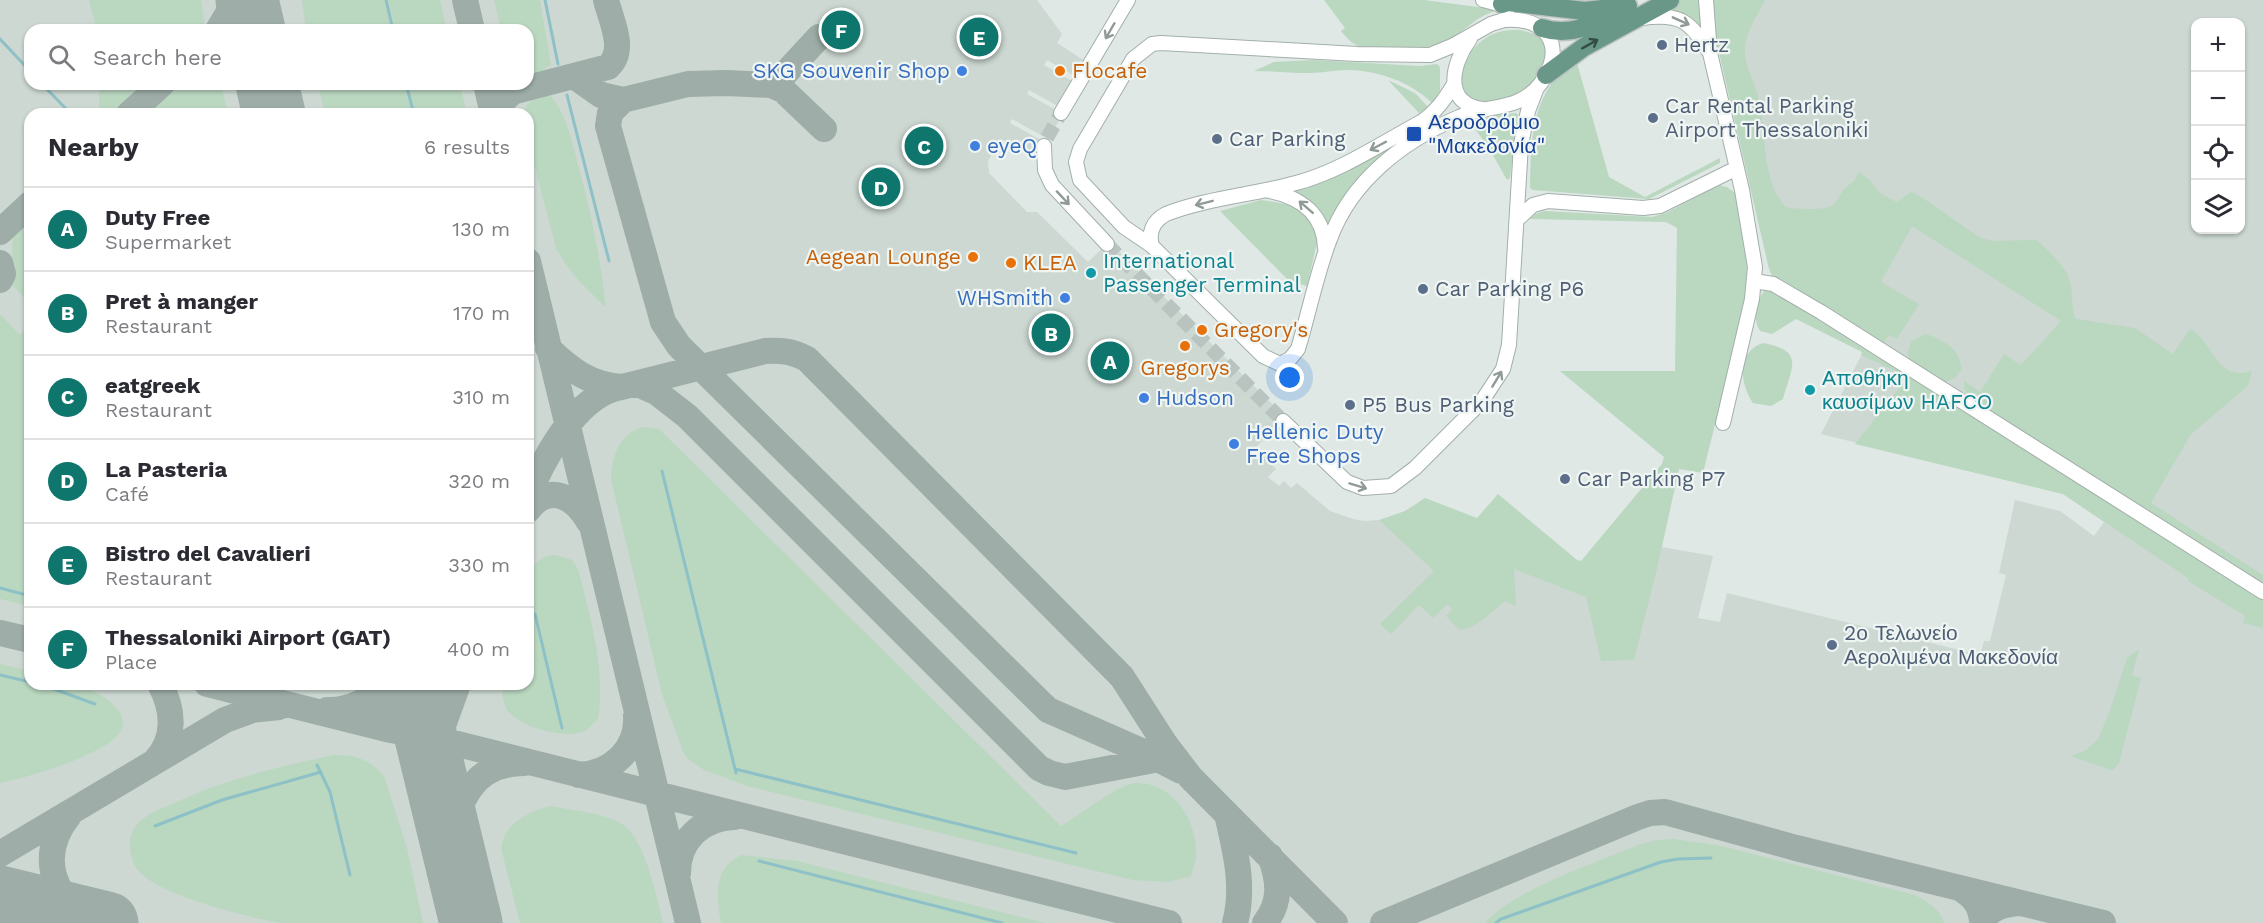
<!DOCTYPE html>
<meta charset="utf-8">
<style>
:root{--surface:#fff;--page:#f7f7f7;--text:#2b2b33;--muted:#7c7c81;--line:#e1e1e2;--accent:#0f766e}
body{margin:0;font-family:"Work Sans",sans-serif;background:var(--page);color:var(--text)}
.controls{position:absolute;right:18px;top:18px;display:grid;overflow:hidden;border-radius:12px;box-shadow:0 2px 4px #0004}
.controls button{width:54px;height:54px;display:grid;place-items:center;padding:0;border:0;border-bottom:2px solid var(--line);background:var(--surface);color:var(--text);font:30px sans-serif}
.you{position:absolute;left:1290px;top:378px;width:21px;height:21px;margin:-15px;border:4px solid #fff;border-radius:50%;background:#1a73e8;box-shadow:0 0 0 9px #1a73e833}
.badge{display:grid;place-items:center;width:39px;height:39px;border-radius:50%;background:var(--accent);color:#fff;font-size:20px;font-weight:700}
.pin{position:absolute;translate:-50% -50%;border:3px solid #fff;box-shadow:0 2px 6px #0006}
.list{margin:0;padding:0;list-style:none}
h2{display:flex;justify-content:space-between;align-items:center;height:78px;margin:0;padding:0 24px;font-size:26px}
h2 small{font-size:20px;font-weight:400;color:var(--muted)}
.list li{display:grid;grid-template-columns:39px 1fr auto;gap:18px;align-items:center;box-sizing:border-box;height:84px;padding:0 24px;border-top:2px solid var(--line)}
.list b{display:block;font-size:22px;white-space:nowrap}
.list p{margin:0;font-size:20px;white-space:nowrap;color:var(--muted)}
.list em{font-size:20px;font-style:normal;color:var(--muted)}
.icon{flex:none;width:33px;height:33px;fill:none;stroke:currentColor;stroke-width:2;stroke-linecap:round;stroke-linejoin:round}
.map{position:relative;flex:none;width:2263px;height:923px;overflow:hidden}
.search{position:absolute;background:var(--surface);box-shadow:0 2px 4px #0004;left:24px;top:24px;width:510px;height:66px;display:flex;align-items:center;gap:15px;box-sizing:border-box;padding:0 21px;border-radius:18px;color:var(--muted);font-size:22px}
.panel{position:absolute;background:var(--surface);box-shadow:0 2px 4px #0004;left:24px;top:108px;width:510px;height:582px;border-radius:18px}
.map>svg:first-child{display:block}
.built{fill:#cdd8d2;fill-rule:evenodd}
.green{fill:#bad7c0}
.lines{fill:none;stroke-linecap:round;stroke-linejoin:round}
.stream{stroke:#8dc1c7;stroke-width:3}
.taxiway{stroke:#9eada8;stroke-width:26}
.runway{stroke:#9eada8;stroke-width:63}
.minor-tunnel{stroke:#b9c4c0;stroke-width:14;stroke-dasharray:14 7;stroke-linecap:butt}
.minor-casing{stroke:#a3afaa;stroke-width:16}
.major-casing{stroke:#bdc3c1;stroke-width:21}
.minor{stroke:#fff;stroke-width:14}
.major{stroke:#699889;stroke-width:18}
.oneway{stroke:#909a97}
.oneway2{stroke:#344e46}
.service-dot{fill:#5c6f8a;stroke:#eff5f2;stroke-width:2}
.shop-dot{fill:#3f7fe0;stroke:#eff5f2;stroke-width:2}
.food-dot{fill:#e8710a;stroke:#eff5f2;stroke-width:2}
.transit-dot{fill:#1a4fb4;stroke:#eff5f2;stroke-width:2}
.culture-dot{fill:#0f9aa8;stroke:#eff5f2;stroke-width:2}
.labels{text-anchor:middle;stroke-width:4.5;stroke-linejoin:round;paint-order:stroke}
.service-label{font-size:21px;fill:#4e5e75;stroke:#eff5f2;text-anchor:start}
.shop-label{font-size:21px;fill:#366cbe;stroke:#eff5f2;text-anchor:start}
.food-label{font-size:21px;fill:#c56008;stroke:#eff5f2;text-anchor:start}
.transit-label{font-size:21px;fill:#164399;stroke:#eff5f2;text-anchor:start}
.culture-label{font-size:21px;fill:#0d838f;stroke:#eff5f2;text-anchor:start}
</style>
<div class="map">
<svg width="2263" height="923" viewBox="0 0 2263 923">
<rect width="100%" height="100%" fill="#dfe8e4"/>
<path class="built" d="M0,0h1037l25,34 -5,9 34,22 -9,15 -35,-20 -3,5 35,20 -14,25 -36,-20 -2,4 36,20 -15,25 -36,-20 -2,4 36,20 -9,16 -36,-20 -13,22 1,12 38,39h10l51,50 21,-20 177,176 -31,30 21,21 -8,8 11,9 5,-5 7,7 6,-5 33,28 23,8 11,2 15,-1 19,-5 27,-17 226,92 11,-43 51,9 -15,62 22,4 7,-29 253,62 4,-14h6l16,-66 -7,-2 16,-73 45,11 34,25 10,-14 -41,-28 -242,-60 42,-82 -75,-77 -58,-275h533v923h-2263zM2196,22h44v208h-44zM30,30h498v54h-498zM30,114h498v570h-498z"/>
<path class="green" d="M89,0h112l4,27 -1,3h-107z
M302,0h138l7,30h-141z
M494,0h46l11,65 -5,2 -3,5 -15,4v-46h-27z
M1324,0h100l69,9 3,2c-21,5 -32,22 -51,31 -17,9 -68,9 -87,4 -7,-3 -12,-9 -17,-15l4,-3z
M1681,0h20l2,32 -35,-20v-5z
M1711,0h54c-7,15 -21,34 -20,51 0,16 9,30 13,45 9,36 2,80 27,111 11,2 39,4 48,-2 5,-4 7,-11 11,-16 7,-6 12,-8 15,-17l11,8 11,14 16,8 14,-10 9,4 59,41 13,4 45,-1c13,13 31,27 34,46 2,12 0,22 5,33l59,9 38,26 17,-25c25,14 25,53 62,42l-4,15 -57,48 -40,69 112,72v11l-292,-185 -7,-13v-7l16,11 24,-38 17,11 40,-44 -149,-95 -31,56 38,22 -22,35 -8,-4 -6,10 -110,-67 -4,-9 -55,-238z
M1520,30l15,4 10,7c1,11 1,21 -4,32 -9,19 -53,39 -71,24 -24,-19 3,-55 23,-63 9,-4 18,-4 27,-4z
M1314,60l106,6 17,-2 3,3v24l-8,12c-21,-21 -55,-33 -85,-33 -12,0 -24,3 -37,3 -18,0 -37,-2 -56,-2l20,-9z
M1577,63l32,114 36,20 75,-39v5l-71,36 -116,-9 -3,-2c1,-37 0,-83 28,-112 5,-6 12,-9 19,-13z
M1388,80l27,13 13,14 -9,6z
M116,84h34l-34,30h-17v-28z
M176,84h45l7,30h-86z
M318,84h142l7,30h-142z
M550,95c18,22 23,51 30,77 12,45 21,90 26,136l-28,-28 -13,-17 -9,-15 -28,-107v-27h-5c4,-14 13,-17 27,-19z
M1516,113l2,2 -8,63 -3,2 -18,-32 -19,-26 6,-4z
M1414,132l-77,79 -9,15h-1l-32,-33v-2l35,-15z
M1718,185l9,2 8,6 12,65 -1,42 -43,173 -24,-4 -22,100 -23,91 -33,1 -15,-64 -72,-28 2,37 -11,-5c-8,7 -35,32 -45,28 -5,-2 -10,-10 -14,-13l6,-7 -5,-5 -14,14 -14,-13 -28,29 -11,-10 54,-53 -55,-51 29,-10 17,-12 52,20 21,-24 79,66 4,1 81,-97 2,-7 -104,-86h115l2,-143 -11,-6 -136,-3 5,-5 9,-3 108,6 14,-4z
M1261,200c27,4 56,8 56,43l-10,43 -18,-5 -69,-70z
M30,215v89l-23,-25c8,-16 4,-30 6,-48z
M1773,288l490,306v34l-20,-5 2,-7 -57,-35v-3l-125,-84 -208,-50 53,-67 -47,-22 1,-3 -66,-33 -24,15 -12,-3c-8,-13 -4,-30 5,-41z
M0,314l20,21 4,-5 6,6v270l-30,-7z
M1925,334c17,4 38,17 36,36l-6,8 -12,5 -35,-23v-9l3,-10z
M1763,343c42,8 29,23 20,56l-12,7 -18,-3c-13,-19 -17,-51 10,-60z
M645,427l14,2 402,397c18,-10 58,-43 76,-43 37,-1 62,41 59,75 -1,6 -4,12 -5,18l-23,6 -35,-2 -386,-94 -43,-16 -17,-12 -5,-9 -20,-55 -51,-215c1,-23 9,-48 34,-52z
M556,555l16,5 6,9c12,48 28,100 20,150 -4,3 -9,10 -14,12 -19,9 -68,-4 -78,-23 -3,-7 -4,-17 -3,-24h25v-104c5,-15 11,-25 28,-25z
M2139,649l-7,26 9,3 -22,85 -6,7h-3l-39,-14 15,-6 12,-11 11,-26 18,-55z
M0,664l30,7v13c14,0 32,-3 46,1 21,5 65,29 39,53 -21,20 -86,39 -115,45z
M334,755c21,-1 37,5 50,21l23,72 16,75c-32,0 -64,0 -96,0 -14,0 -31,0 -45,0 -32,-5 -125,-28 -144,-53 -5,-6 -7,-14 -8,-21 -2,-12 4,-24 14,-31 12,-9 25,-12 37,-18 49,-22 101,-34 153,-45z
M549,806c19,3 58,8 73,18 23,15 35,73 41,99h-143l-19,-75c4,-26 25,-34 48,-42z
M1673,839l44,6 198,50c13,7 24,13 29,28h-459c28,-33 115,-62 156,-79l16,-4z
M742,855l55,6 248,62h-324c-5,-27 -8,-56 21,-68z"/>
<g class="lines">
<path class="stream" d="M386,0l7,30
M545,0l13,64
M0,39l30,32
M42,84l29,30
M406,84l8,30
M567,95l42,166
M662,471l74,302
M0,588l30,8
M535,614l27,114
M0,675l30,7
M40,684l55,20
M317,765l13,27 20,83
M735,769l341,84
M155,826l67,-26 99,-28
M759,861l243,62
M1496,923l5,-4 160,-57 17,-3 33,-1"/>
<path class="taxiway" d="M465,0l7,30
M218,30l18,-30
M574,76l27,19 22,5 65,-16 38,-1 45,2 12,5 41,39
M486,84l7,30
M764,84l18,-7 37,-40
M623,100l-13,13 -2,13 55,196 16,24 369,364 100,44 33,17
M129,114l33,-30
M497,114l7,-14 8,-8 96,-25c19,-17 3,-46 -2,-67
M0,232l30,-28
M528,261l160,662
M0,263l3,11 -3,6
M548,348c22,22 43,37 74,39l143,-36c16,-1 27,0 42,8l315,318 43,67 26,34 144,145
M638,384l18,8 31,24 352,352 10,5 16,4 94,-18
M534,482c16,-34 47,-89 88,-95
M528,510c21,-28 47,-13 61,12
M0,633l30,7
M207,684l179,45 52,10 731,184
M327,710c22,1 44,-10 58,-26
M354,715c31,-1 66,-7 88,-31
M155,761c21,-22 19,-51 5,-77
M579,775c33,-2 59,-26 57,-59
M437,785l-1,-40 22,-61
M70,814c-31,38 -21,80 20,105
M1227,814c8,36 18,72 8,109
M452,845c5,-44 21,-82 72,-82
M0,854l225,-134 27,-10 27,-3
M678,873c0,-33 24,-55 56,-56
M1961,889c13,8 19,16 21,31 10,-12 21,-16 37,-17
M1265,923c17,-22 14,-43 5,-67
M1383,923l255,-106 12,-4 15,-1 131,36 307,75"/>
<path class="runway" d="M247,0l7,30
M267,84l7,30
M413,684l58,239
M0,897l107,26"/>
<path class="minor-tunnel" d="M1047,138l14,-25
M1107,244l176,177"/>
<defs>
<path id="minor" d="M1483,0l27,7
M1706,0l4,53 32,137 13,77 -3,32 -29,124
M1642,18c40,-5 47,3 68,35
M1504,20c43,-4 63,27 37,63 -21,29 -54,21 -82,34 -56,24 -108,64 -129,122 -14,36 -21,74 -32,110l-8,10 -10,5 -17,-8 -111,-110 -28,-19 -44,-47 -4,-18 4,-13 53,-90 19,-15 9,-1 196,11 73,1 22,-9 39,-22z
M1470,39c-18,24 -28,65 13,70
M1061,113l67,-113
M1044,146l1,24 7,15 55,59
M1269,191c31,6 55,23 56,57
M1518,219l15,-14 15,-4 95,7 17,-2 77,-38
M1152,246c-4,-14 1,-25 14,-32 41,-16 87,-19 130,-31 43,-11 86,-40 125,-61 15,-10 24,-23 33,-38
M1754,281l19,3 48,28 442,280
M1283,421l64,61 16,6 28,-2 24,-18 67,-67 21,-32 6,-24 12,-201 7,-33 8,-21"/>
<path id="major" d="M1502,4l6,-2 77,9 43,-5
M1542,28c28,9 50,-3 74,-16
M1546,75l38,-28 86,-47"/>
</defs>
<use href="#minor" class="minor-casing"/>
<use href="#major" class="major-casing"/>
<use href="#minor" class="minor"/>
<use href="#major" class="major"/>
</g>
<defs><path id="oneway-shaft" d="M-6 0H5M1.5-3L5.5 0L1.5 3" fill="none" stroke-width="1.6" stroke-linecap="round" stroke-linejoin="round" transform="scale(1.5)"/></defs>
<g class="oneway">
<use href="#oneway-shaft" transform="translate(1681 21) rotate(24)"/>
<use href="#oneway-shaft" transform="translate(1110 31) rotate(120)"/>
<use href="#oneway-shaft" transform="translate(1378 146) rotate(152)"/>
<use href="#oneway-shaft" transform="translate(1063 198) rotate(47)"/>
<use href="#oneway-shaft" transform="translate(1204 203) rotate(166)"/>
<use href="#oneway-shaft" transform="translate(1306 207) rotate(-139)"/>
<use href="#oneway-shaft" transform="translate(1497 379) rotate(-59)"/>
<use href="#oneway-shaft" transform="translate(1358 486) rotate(17)"/>
</g>
<use class="oneway2" href="#oneway-shaft" transform="translate(1590 44) rotate(-29)"/>
<g class="service-dot">
<circle cx="1662" cy="45" r="6"/>
<circle cx="1653" cy="118" r="6"/>
<circle cx="1217" cy="139" r="6"/>
<circle cx="1423" cy="289" r="6"/>
<circle cx="1350" cy="405" r="6"/>
<circle cx="1565" cy="479" r="6"/>
<circle cx="1832" cy="645" r="6"/>
</g>
<g class="shop-dot">
<circle cx="962" cy="71" r="6"/>
<circle cx="975" cy="146" r="6"/>
<circle cx="1065" cy="298" r="6"/>
<circle cx="1144" cy="398" r="6"/>
<circle cx="1234" cy="444" r="6"/>
</g>
<g class="food-dot">
<circle cx="1060" cy="71" r="6"/>
<circle cx="973" cy="257" r="6"/>
<circle cx="1011" cy="263" r="6"/>
<circle cx="1202" cy="330" r="6"/>
<circle cx="1185" cy="346" r="6"/>
</g>
<rect class="transit-dot" x="1406" y="126" width="16" height="16" rx="3"/>
<g class="culture-dot">
<circle cx="1091" cy="273" r="6"/>
<circle cx="1810" cy="390" r="6"/>
</g>
<g class="labels">
<g class="service-label">
<text x="1674" y="52">Hertz</text>
<text x="1665" y="113">Car Rental Parking<tspan x="1665" dy="24">Airport Thessaloniki</tspan></text>
<text x="1229" y="146">Car Parking</text>
<text x="1435" y="296">Car Parking P6</text>
<text x="1362" y="412">P5 Bus Parking</text>
<text x="1577" y="486">Car Parking P7</text>
<text x="1844" y="640">2ο Τελωνείο<tspan x="1844" dy="24">Αερολιμένα Μακεδονία</tspan></text>
</g>
<g class="shop-label">
<text x="950" y="78" text-anchor="end">SKG Souvenir Shop</text>
<text x="987" y="153">eyeQ</text>
<text x="1053" y="305" text-anchor="end">WHSmith</text>
<text x="1156" y="405">Hudson</text>
<text x="1246" y="439">Hellenic Duty<tspan x="1246" dy="24">Free Shops</tspan></text>
</g>
<g class="food-label">
<text x="1072" y="78">Flocafe</text>
<text x="961" y="264" text-anchor="end">Aegean Lounge</text>
<text x="1023" y="270">KLEA</text>
<text x="1214" y="337">Gregory's</text>
<text x="1185" y="375" text-anchor="middle">Gregorys</text>
</g>
<g class="transit-label">
<text x="1428" y="129">Αεροδρόμιο<tspan x="1428" dy="24">"Μακεδονία"</tspan></text>
</g>
<g class="culture-label">
<text x="1103" y="268">International<tspan x="1103" dy="24">Passenger Terminal</tspan></text>
<text x="1822" y="385">Αποθήκη<tspan x="1822" dy="24">καυσίμων HAFCO</tspan></text>
</g>
</g>
</svg>
<div class="controls">
<button>+</button>
<button>−</button>
<button><svg class="icon" aria-label="locate" viewBox="0 0 24 24"><circle cx="12" cy="12" r="6"/><path d="M12 2v4M12 18v4M2 12h4M18 12h4"/></svg></button>
<button><svg class="icon" aria-label="layers" viewBox="0 0 24 24"><path d="M12 4l9 5-9 5-9-5zM3 14l9 5 9-5"/></svg></button>
</div>
<div class="you"></div>
<div class="pin badge" style="left:1110px;top:361px">A</div>
<div class="pin badge" style="left:1051px;top:333px">B</div>
<div class="pin badge" style="left:924px;top:146px">C</div>
<div class="pin badge" style="left:881px;top:187px">D</div>
<div class="pin badge" style="left:979px;top:37px">E</div>
<div class="pin badge" style="left:841px;top:30px">F</div>
<div class="search"><svg class="icon" aria-label="search" viewBox="0 0 24 24"><circle cx="10" cy="10" r="6"/><path d="M15 15l6 6"/></svg>Search here</div>
<section class="panel">
<h2>Nearby<small>6 results</small></h2>
<ul class="list">
<li><span class="badge">A</span><div><b>Duty Free</b><p>Supermarket</p></div><em>130 m</em></li>
<li><span class="badge">B</span><div><b>Pret à manger</b><p>Restaurant</p></div><em>170 m</em></li>
<li><span class="badge">C</span><div><b>eatgreek</b><p>Restaurant</p></div><em>310 m</em></li>
<li><span class="badge">D</span><div><b>La Pasteria</b><p>Café</p></div><em>320 m</em></li>
<li><span class="badge">E</span><div><b>Bistro del Cavalieri</b><p>Restaurant</p></div><em>330 m</em></li>
<li><span class="badge">F</span><div><b>Thessaloniki Airport (GAT)</b><p>Place</p></div><em>400 m</em></li>
</ul>
</section>
</div>
